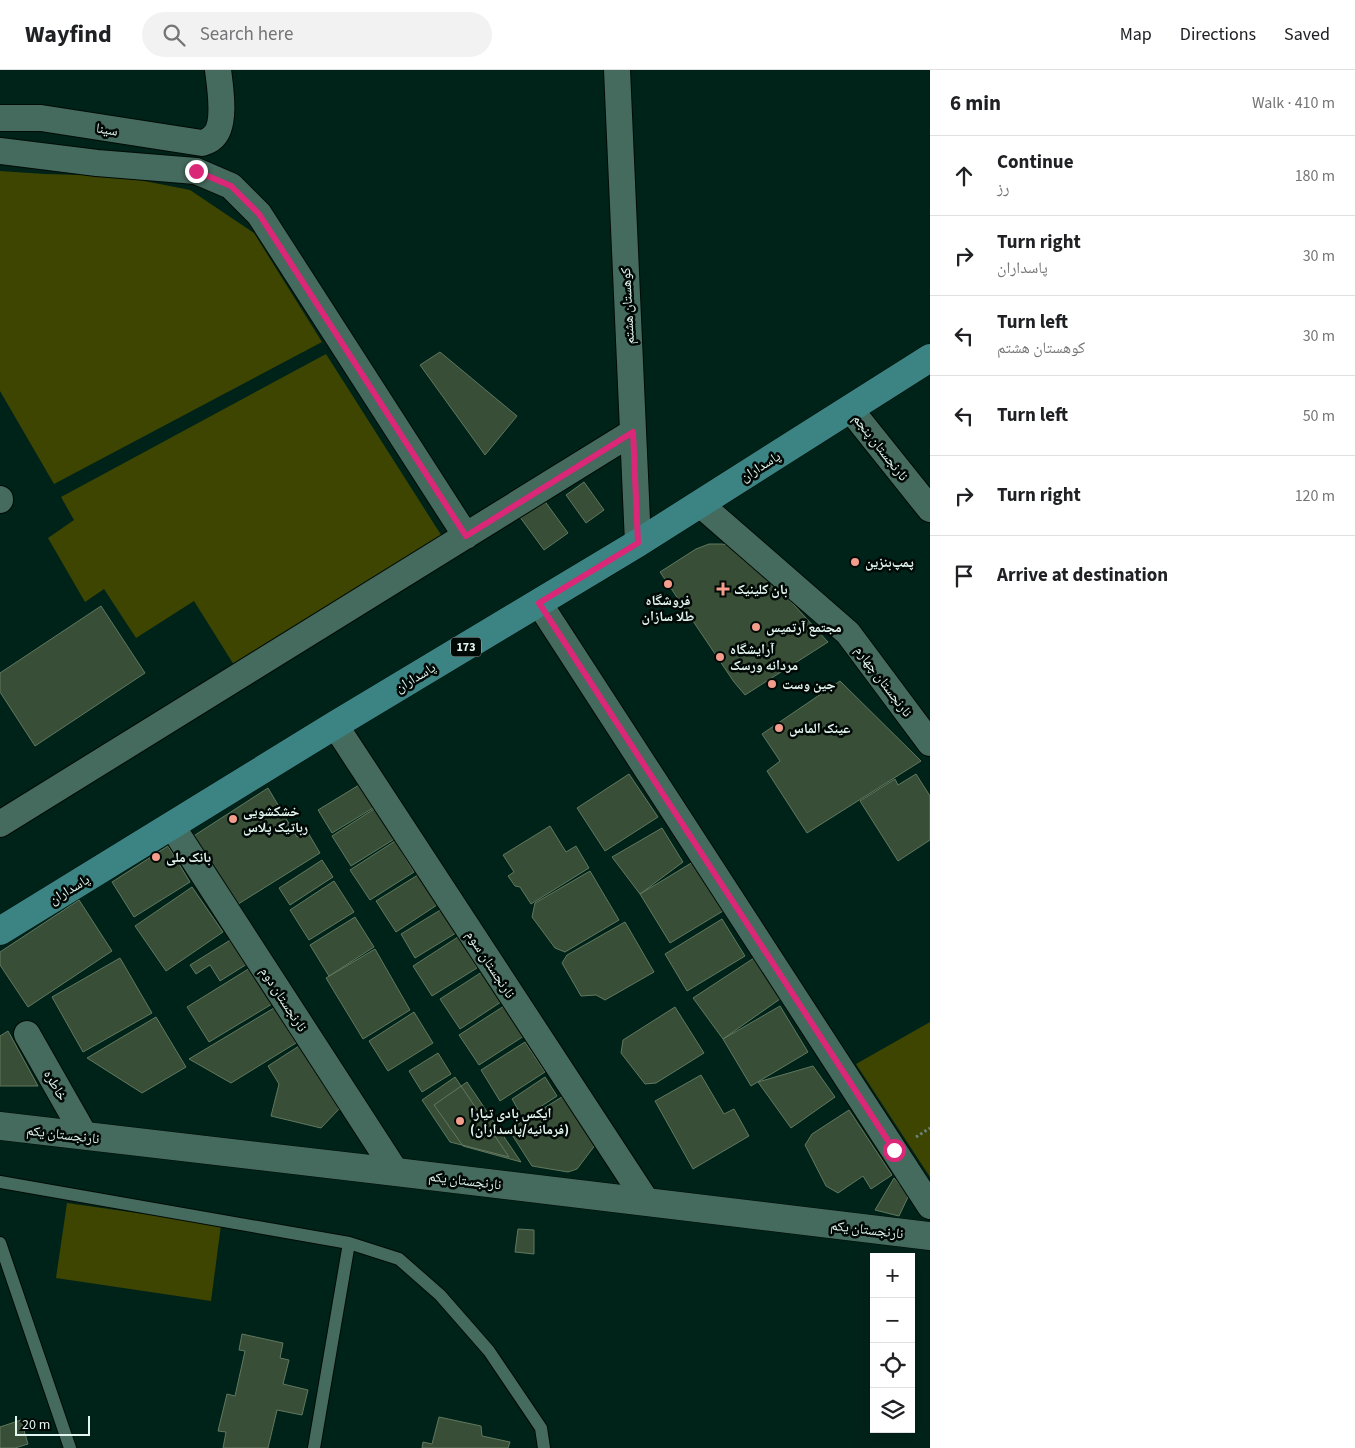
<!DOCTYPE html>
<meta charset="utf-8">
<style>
:root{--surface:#fff;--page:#f2f2f2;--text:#202124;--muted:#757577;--line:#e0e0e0}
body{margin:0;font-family:"Source Sans 3","Noto Naskh Arabic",sans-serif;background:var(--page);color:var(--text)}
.controls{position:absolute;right:15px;bottom:15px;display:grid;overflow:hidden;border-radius:0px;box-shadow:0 5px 20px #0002}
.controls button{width:45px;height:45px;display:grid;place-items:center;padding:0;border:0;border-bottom:1px solid var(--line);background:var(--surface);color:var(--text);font:25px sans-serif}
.scale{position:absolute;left:15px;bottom:12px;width:75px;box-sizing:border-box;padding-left:5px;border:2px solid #e2f6ef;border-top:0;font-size:14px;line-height:18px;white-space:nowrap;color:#e2f6ef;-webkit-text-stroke:4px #000906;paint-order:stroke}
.stop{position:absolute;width:15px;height:15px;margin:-11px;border:4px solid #db2777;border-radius:50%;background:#fff}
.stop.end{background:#db2777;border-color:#fff;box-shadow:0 1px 5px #0008}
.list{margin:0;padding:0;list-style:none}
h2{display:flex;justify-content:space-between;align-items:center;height:65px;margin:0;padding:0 20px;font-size:21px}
h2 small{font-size:16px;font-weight:400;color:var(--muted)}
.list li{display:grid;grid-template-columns:32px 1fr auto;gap:15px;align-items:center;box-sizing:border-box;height:80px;padding:0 20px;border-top:1px solid var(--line)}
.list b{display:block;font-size:19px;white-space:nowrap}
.list p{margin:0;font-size:16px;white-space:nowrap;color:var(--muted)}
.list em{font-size:16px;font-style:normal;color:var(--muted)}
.icon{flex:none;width:28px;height:28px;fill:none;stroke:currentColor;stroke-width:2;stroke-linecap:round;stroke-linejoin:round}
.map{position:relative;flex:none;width:930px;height:1378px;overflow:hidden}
header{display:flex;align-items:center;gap:30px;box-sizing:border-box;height:70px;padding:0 25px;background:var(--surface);border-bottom:1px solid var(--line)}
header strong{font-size:24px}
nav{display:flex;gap:28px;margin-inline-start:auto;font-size:18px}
.search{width:350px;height:45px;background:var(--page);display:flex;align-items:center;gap:12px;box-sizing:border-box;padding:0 18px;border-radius:28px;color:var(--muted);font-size:19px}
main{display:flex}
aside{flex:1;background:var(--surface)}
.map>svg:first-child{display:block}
.green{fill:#3e4501}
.building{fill:#384e37;stroke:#61785f}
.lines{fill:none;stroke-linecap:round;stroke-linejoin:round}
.lane-casing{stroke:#000b05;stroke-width:14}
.street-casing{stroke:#000b05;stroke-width:28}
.secondary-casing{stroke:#000b05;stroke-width:29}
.primary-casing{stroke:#000b05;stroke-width:29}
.path{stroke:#68847b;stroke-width:3;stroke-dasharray:2.5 2.5;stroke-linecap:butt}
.lane{stroke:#456a5e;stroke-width:12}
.street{stroke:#456a5e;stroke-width:26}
.secondary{stroke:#456a5e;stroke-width:28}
.primary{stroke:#3b8483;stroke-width:28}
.route{stroke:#db2777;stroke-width:6}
.poi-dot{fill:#f49d8c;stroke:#000906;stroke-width:2}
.labels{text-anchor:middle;stroke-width:5;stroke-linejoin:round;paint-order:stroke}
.shield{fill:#000906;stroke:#9eafa9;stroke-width:1}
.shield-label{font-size:12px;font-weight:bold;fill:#e2f6ef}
.street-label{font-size:14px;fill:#e2f6ef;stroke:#000906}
.poi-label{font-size:14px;font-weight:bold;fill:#e2f6ef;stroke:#000906;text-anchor:start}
</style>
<header>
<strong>Wayfind</strong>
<div class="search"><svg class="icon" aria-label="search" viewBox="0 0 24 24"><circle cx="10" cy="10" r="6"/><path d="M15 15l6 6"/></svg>Search here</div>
<nav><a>Map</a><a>Directions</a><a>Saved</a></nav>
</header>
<main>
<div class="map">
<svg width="930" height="1378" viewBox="0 0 930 1378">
<rect width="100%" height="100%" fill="#002319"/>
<path class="green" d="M0,101l45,3 74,2 71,14 64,43 68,109 -268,142 -54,-93z
M326,284l117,184 -209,127 -40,-64 -58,37 -32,-49 -19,13 -37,-64 26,-18 -13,-23z
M930,952v155l-74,-113z
M67,1133l154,22 -10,76 -155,-23z"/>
<path class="building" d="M440,282l77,64 -32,39 -65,-90z
M584,412l20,28 -18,13 -20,-28z
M541,426l27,37 -24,17 -27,-37z
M709,474h12l11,1 18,12 78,85 -83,53 -11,-13 -74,-110 36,-23z
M101,536l44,67 -110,73 -35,-54v-19z
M840,611l81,80 -114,72 -40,-62 13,-10 -18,-27z
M629,704l29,43 -53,34 -28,-43z
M916,704l14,22v44l-32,21 -38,-60 35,-22 3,6z
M364,712l14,23 -46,28 -14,-23z
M268,718l29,49 10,-6 13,22 -85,53 -43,-69z
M377,737l19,31 -45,28 -19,-30z
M550,756l16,26 10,-6 13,22 -58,36 -11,-17 -5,-1 -7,-10 6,-4 -11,-17z
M662,758l21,34 -43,32 -28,-37z
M395,771l19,31 -44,28 -20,-30z
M168,776l22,36 -56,35 -22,-35z
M322,790l11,17 -43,28 -11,-17z
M693,792l30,49 -53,32 -30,-49z
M590,801l29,49 -54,32 -10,-4 -23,-31 3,-14z
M421,803l19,30 -44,29 -20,-31z
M334,811l20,31 -45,28 -19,-30z
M192,817l31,45 -57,39 -31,-45z
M79,830l33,51 -84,56 -28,-42v-13z
M442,839l14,24 -41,25 -14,-24z
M355,847l19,30 -45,29 -19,-31z
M722,849l23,37 -58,35 -22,-37z
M625,852l29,50 -49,28 -9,-5 -15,1 -19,-33 5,-8z
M458,867l19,31 -45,28 -19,-30z
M232,869l15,25 -27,17 -10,-16 -14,9 -6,-9z
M375,879l35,61 -47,29 -37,-61z
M120,888l32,55 -69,39 -31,-55z
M754,888l26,41 -57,40 -30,-41z
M250,898l22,36 -63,38 -22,-35z
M485,900l19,30 -44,29 -20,-30z
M504,936l20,30 -45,29 -20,-30z
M780,936l28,46 -57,34 -28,-47z
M675,937l29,46 -48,30 -11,1 -24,-31 2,-13z
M274,938l22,35 -65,40 -42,-24z
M414,942l19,31 -45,28 -19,-30z
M156,947l30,50 -44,26 -55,-35z
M8,961l30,55h-38v-50z
M525,972l20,30 -45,29 -19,-31z
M299,976l40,63 -18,19 -50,-12 8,-32 -11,-18z
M438,983l13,21 -29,18 -13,-21z
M813,996l22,31 -44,31 -33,-46z
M701,1005l23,39 10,-5 15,27 -56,33 -38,-68z
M455,1007l54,80 -59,-15 -28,-42z
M545,1007l12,19 -34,22 -11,-19z
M467,1012l54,80 -58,-16 -29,-41z
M565,1025l31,49 -19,25 -9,3 -36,-6 -23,-36z
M849,1040l43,65 -21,14 -8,-13 -25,17 -12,-7 -21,-41 7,-11z
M894,1108l15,17 -10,21 -24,-6z
M518,1159l16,1v24l-19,-2z
M242,1264l41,9 -3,15 9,2 -6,24 25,6 -6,25 -25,-5 -9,38h-45l3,-16 -8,-1 9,-37 8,2 10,-45 -6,-1z
M439,1347l42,9 1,10 28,6 -2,6h-86l1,-6 9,2z
M21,1350l7,24 -13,4h-15v-21z"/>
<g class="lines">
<defs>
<path id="lane" d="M0,1112l349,61 50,16 41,36 49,56 52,77 3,20
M0,1173l70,205
M314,1378l35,-205"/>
<path id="street" d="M617,0l21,473
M0,48h41l161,25c3,-1 8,-3 10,-5 15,-11 8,-52 6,-68
M0,81l97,12 99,8 35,15 28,28 207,322
M850,339l80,100
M0,429v1
M700,434l148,129 82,110
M539,533l391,603
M335,655l312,477
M0,754l633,-392
M172,756l224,346
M27,964l58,102"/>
<path id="secondary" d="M0,1056l396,46 534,64"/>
<path id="primary" d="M0,861l335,-206 303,-182 292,-185"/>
</defs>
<use href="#lane" class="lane-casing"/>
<use href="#street" class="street-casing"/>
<use href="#secondary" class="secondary-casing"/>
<use href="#primary" class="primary-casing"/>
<path class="path" d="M916,1067l14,-9"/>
<use href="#lane" class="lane"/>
<use href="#street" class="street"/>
<use href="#secondary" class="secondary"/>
<use href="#primary" class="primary"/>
</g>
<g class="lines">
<path class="route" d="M196,101l35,15 28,28 207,322 167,-104 5,111 -99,60 355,547"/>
</g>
<g class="poi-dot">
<circle cx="855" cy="492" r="5"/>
<circle cx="668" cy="514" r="5"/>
<path d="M720.5 511.5h5v5h5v5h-5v5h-5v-5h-5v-5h5z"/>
<circle cx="756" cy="557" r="5"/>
<circle cx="720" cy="587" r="5"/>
<circle cx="772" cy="614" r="5"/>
<circle cx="779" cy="658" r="5"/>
<circle cx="233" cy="749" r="5"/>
<circle cx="156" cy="787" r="5"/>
<circle cx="460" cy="1051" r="5"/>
</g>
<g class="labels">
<rect class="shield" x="451" y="567.5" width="30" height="19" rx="4"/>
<g class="shield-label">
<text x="466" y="581">173</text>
</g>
<g class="street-label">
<text transform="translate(107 59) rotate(9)" y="5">سینا</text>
<text transform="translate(627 236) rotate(-93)" y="5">کوهستان هشتم</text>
<text transform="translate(881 377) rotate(52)" y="5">نارنجستان پنجم</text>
<text transform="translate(760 396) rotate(-32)" y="5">پاسداران</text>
<text transform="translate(415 607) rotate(-31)" y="5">پاسداران</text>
<text transform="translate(884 611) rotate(53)" y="5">نارنجستان چهارم</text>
<text transform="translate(69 819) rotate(-31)" y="5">پاسداران</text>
<text transform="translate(491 894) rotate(57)" y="5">نارنجستان سوم</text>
<text transform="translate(284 929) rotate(57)" y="5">نارنجستان دوم</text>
<text transform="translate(56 1015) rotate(60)" y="5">خاطره</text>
<text transform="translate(63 1064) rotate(7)" y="5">نارنجستان یکم</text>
<text transform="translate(465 1110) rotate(7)" y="5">نارنجستان یکم</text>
<text transform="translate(867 1159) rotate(7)" y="5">نارنجستان یکم</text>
</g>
<g class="poi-label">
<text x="865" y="497">پمپ‌بنزین</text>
<text x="734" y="524">بان کلینیک</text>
<text x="668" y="535" text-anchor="middle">فروشگاه<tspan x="668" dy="16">طلا سازان</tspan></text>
<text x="766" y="562">مجتمع آرتمیس</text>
<text x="730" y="584">آرایشگاه<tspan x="730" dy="16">مردانه ورسک</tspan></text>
<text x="782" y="619">جین وست</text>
<text x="789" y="663">عینک الماس</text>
<text x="243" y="746">خشکشویی<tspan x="243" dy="16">رباتیک پلاس</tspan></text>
<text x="166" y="792">بانک ملی</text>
<text x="470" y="1048">ایکس بادی تیارا<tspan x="470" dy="16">(فرمانیه/پاسداران)</tspan></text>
</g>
</g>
</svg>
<div class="controls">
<button>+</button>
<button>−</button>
<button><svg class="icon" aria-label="locate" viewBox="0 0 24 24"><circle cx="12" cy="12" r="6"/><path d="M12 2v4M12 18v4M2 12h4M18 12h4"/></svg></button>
<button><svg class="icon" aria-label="layers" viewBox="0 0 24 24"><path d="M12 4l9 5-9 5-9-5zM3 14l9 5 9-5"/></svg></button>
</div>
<div class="scale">20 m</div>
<div class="stop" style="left:894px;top:1080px"></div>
<div class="stop end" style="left:196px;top:101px"></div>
</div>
<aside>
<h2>6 min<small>Walk · 410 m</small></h2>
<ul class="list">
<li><svg class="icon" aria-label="ahead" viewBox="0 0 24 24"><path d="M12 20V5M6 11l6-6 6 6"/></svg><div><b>Continue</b><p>رز</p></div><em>180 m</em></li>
<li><svg class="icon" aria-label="right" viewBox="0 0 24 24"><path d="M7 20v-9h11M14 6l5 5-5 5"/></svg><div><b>Turn right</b><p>پاسداران</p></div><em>30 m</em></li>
<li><svg class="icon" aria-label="left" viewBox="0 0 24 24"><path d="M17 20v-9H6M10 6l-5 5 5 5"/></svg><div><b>Turn left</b><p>کوهستان هشتم</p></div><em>30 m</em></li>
<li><svg class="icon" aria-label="left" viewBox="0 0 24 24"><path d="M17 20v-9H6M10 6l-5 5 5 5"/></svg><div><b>Turn left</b></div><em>50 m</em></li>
<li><svg class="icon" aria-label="right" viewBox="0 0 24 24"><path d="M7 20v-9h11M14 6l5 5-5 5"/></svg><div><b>Turn right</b></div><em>120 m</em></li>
<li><svg class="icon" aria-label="arrive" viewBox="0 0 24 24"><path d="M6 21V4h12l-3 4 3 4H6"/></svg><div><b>Arrive at destination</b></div></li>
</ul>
</aside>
</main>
